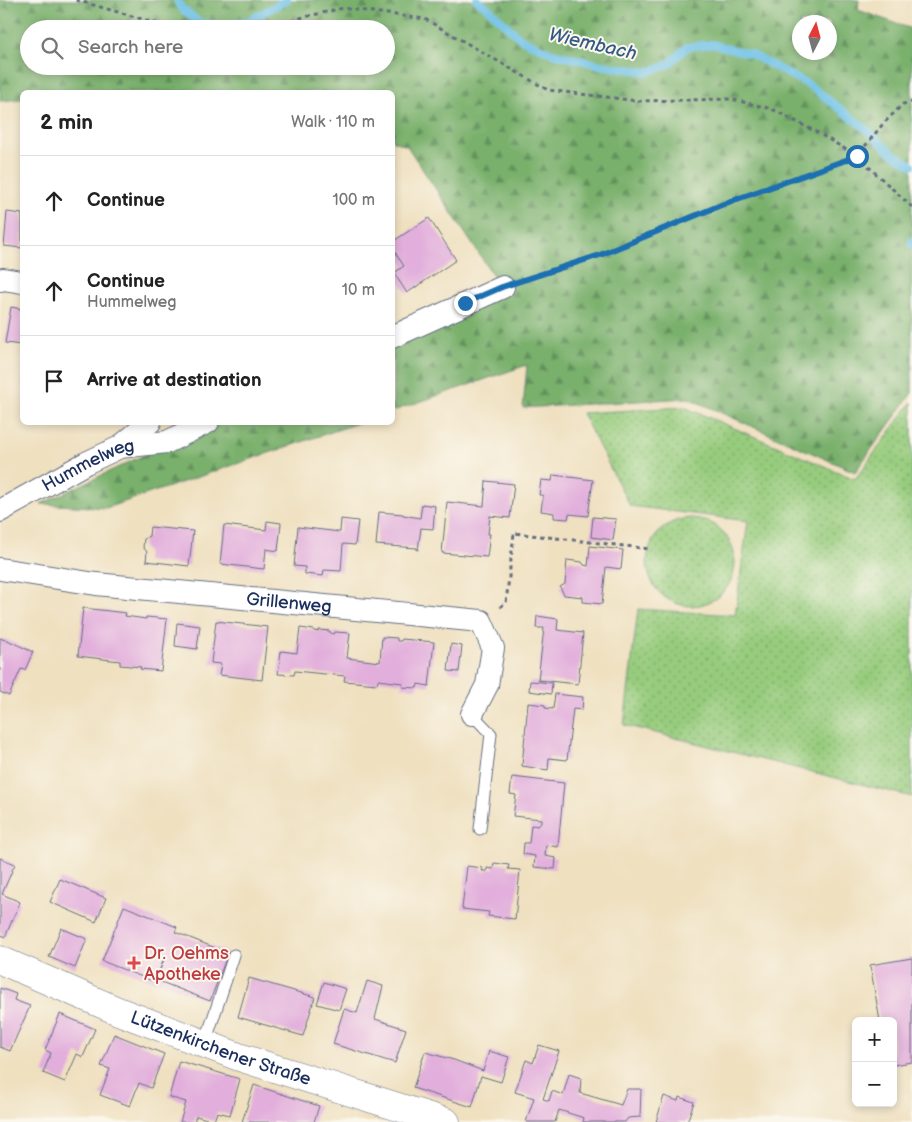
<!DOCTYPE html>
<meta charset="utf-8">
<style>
:root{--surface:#fff;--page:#f6f6f6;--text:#222;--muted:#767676;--line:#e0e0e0}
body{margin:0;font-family:"Balsamiq Sans",sans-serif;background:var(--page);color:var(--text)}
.controls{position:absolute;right:15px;bottom:15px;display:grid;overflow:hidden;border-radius:8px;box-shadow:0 2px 8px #0003}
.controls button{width:45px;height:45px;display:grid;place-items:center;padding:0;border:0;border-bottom:1px solid var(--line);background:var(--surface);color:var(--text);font:25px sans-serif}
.compass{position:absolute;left:792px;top:15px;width:45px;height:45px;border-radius:50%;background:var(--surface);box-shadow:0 2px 8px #0003;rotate:6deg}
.stop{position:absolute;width:15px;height:15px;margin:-11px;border:4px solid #1f6fb2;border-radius:50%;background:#fff}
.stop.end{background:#1f6fb2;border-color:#fff;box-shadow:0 1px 5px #0008}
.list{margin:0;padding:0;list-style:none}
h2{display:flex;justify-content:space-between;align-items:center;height:65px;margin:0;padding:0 20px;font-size:21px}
h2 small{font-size:16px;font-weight:400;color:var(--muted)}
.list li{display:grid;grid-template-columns:32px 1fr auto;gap:15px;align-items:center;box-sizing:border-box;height:90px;padding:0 20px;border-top:1px solid var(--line)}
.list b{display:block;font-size:19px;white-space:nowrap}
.list p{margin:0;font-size:16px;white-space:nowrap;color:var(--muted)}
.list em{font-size:16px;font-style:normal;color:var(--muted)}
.icon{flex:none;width:28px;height:28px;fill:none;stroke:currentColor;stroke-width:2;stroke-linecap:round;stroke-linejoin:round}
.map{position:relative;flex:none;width:912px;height:1122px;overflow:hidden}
.search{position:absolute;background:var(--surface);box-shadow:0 2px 8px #0003;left:20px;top:20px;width:375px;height:55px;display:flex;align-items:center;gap:12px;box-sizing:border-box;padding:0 18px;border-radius:28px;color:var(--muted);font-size:19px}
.panel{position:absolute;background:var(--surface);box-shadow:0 2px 8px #0003;left:20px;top:90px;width:375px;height:335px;border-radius:8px}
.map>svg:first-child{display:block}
.green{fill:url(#green-dots);stroke:#597e6e}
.forest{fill:url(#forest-firs);stroke:#4a7065;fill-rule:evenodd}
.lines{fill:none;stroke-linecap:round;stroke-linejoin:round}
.stream{stroke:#6bc0e7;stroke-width:8}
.building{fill:#e2afdc}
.service-casing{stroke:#656d80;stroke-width:13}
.minor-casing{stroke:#656d80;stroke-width:24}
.secondary-casing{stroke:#656d80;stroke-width:29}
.path{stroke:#656d80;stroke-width:3;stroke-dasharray:4 4;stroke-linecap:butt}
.service{stroke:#fff;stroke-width:11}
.minor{stroke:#fff;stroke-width:22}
.secondary{stroke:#fff;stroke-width:28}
.route{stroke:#1f6fb2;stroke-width:6}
.health-dot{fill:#e0444e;stroke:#fbf7ec;stroke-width:2}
.labels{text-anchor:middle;stroke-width:4;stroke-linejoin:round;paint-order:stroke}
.street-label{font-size:18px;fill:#1b2f5e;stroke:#fbf7ec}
.health-label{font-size:18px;fill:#be3a42;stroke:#fbf7ec;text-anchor:start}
.water-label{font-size:19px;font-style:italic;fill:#335a87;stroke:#fbf7ec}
</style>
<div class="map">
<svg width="912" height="1122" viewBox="0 0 912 1122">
<defs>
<pattern id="green-dots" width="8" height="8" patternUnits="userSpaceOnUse" patternTransform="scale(1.25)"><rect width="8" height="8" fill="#97cc7d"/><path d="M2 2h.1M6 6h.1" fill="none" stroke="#7aa66a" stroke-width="1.8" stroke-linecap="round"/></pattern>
<pattern id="forest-firs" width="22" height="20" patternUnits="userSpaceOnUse" patternTransform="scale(1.25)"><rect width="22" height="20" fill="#79b06c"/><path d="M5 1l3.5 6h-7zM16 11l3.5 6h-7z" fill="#62905c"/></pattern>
</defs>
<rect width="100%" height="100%" fill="#fbf7ec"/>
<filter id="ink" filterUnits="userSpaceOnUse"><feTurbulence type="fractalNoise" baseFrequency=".02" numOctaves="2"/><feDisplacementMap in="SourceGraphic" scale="10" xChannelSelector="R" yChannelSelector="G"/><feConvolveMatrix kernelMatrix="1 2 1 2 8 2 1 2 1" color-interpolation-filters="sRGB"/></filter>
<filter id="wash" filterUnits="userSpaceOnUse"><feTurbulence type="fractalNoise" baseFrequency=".0096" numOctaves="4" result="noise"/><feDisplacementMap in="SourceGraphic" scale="20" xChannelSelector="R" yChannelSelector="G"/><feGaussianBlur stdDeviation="1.12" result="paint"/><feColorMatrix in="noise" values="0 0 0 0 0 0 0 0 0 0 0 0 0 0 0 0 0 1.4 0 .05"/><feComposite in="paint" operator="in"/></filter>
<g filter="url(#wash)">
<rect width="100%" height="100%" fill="#efe0c0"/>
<path class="green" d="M912,402v395l-288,-72 14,-116 97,6 13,-94 -118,-15 -48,-93 102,-6 171,72z
M647 562a44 44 0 1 1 88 0a44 44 0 1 1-88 0Z"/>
<path class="forest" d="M0,0h859l-1,10 54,19v364l-57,79 -167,-74 -165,10 4,-43 -134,46v-76l106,-51 -92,-138 -14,-5 -1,-49h-370v7l-22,2zM800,22h30v30h-30zM29,29h357v37h-357z
M211,423h147l-252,85 -65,-4z"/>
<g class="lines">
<path class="stream" d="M177,0l4,8 19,15 27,3 21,-5 39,-21
M477,0l11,8 33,31 31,14 48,12 47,7 21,-7 19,-18 25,-3 39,10 58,31 56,43 27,25 20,12
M911,244l1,-3"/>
</g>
<g id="blocks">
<path class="building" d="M7,212l15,2v34l-18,-2z
M429,218l27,42 -49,33 -13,-20 10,-7 -12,-18v-6z
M11,307l11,2v36l-17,-2z
M553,475l40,5 -5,36 -19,-2 -1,5 -14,-1v-5l-13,-2 2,-16h-4l2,-15 11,1z
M486,481l28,3 -4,34 -20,-2 -2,18h2l-3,23 -45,-4 5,-51 37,4z
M422,504l13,2 -2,23 -12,-1 -3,22h-1v-2l-41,-3 3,-33 24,2v1l17,3z
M593,517l23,2 -3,21 -22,-3z
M341,519l17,2 -3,24 -12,-1 -2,27 -17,-1 -1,6 -18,-2v-7l-11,-1 4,-39 42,5z
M267,521l14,2 -3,28 -12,-2 -2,20 -44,-5 4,-39 42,5z
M150,527l43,4 -4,35 -43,-5 1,-9 -4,-5 1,-8 5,-3z
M590,546l33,4 -2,19 -15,-2 -4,37 -19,-2v-5l-19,-2 -4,-8 5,-3 2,-24 15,2 2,3 4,1z
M83,608l43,5 -1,3 21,3v-2l21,2 -6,52 -21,-2 1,-2 -21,-2v-4l-42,-5z
M537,616l21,3 -1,11 26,3 -5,51 -40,-4 6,-52h-8z
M216,621l52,6 -6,53 -43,-5 2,-11 -10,-1z
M177,623l23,3 -3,23 -22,-3z
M300,628l14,2v1l4,1 1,-2 11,1v2l4,1 1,-2 15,1 -3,25 33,4 2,-25 15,1v3h4l1,-2 32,3 -5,44 -11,-2 -1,4 -15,-1 1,-4 -25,-3 -1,4 -33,-3 1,-5 -50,-5 -1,4 -16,-1 3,-23 16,2z
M0,638l5,2v-1l28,13 -8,18 -4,-1 -12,27 -9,-4z
M451,644l11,2 -3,26 -11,-1z
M530,681l22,2 -1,11 -22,-3z
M555,694l28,3 -1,13 -9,-1 -6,51 -18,-2 -1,12 -26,-4 6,-63 17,2v3l8,1z
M512,777l52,6 -6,64 -12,-2 -1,11 11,2 -1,11 -21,-2 1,-11 -12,-2 1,-11h5l2,-18 7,1 3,-3v-4l-28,-3 3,-21 -6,-1z
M0,858l15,6 -13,30 18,8 -15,35 -5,-3z
M494,863l15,2 -1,4 12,1 -5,49 -27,-3 1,-4 -27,-3 5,-43 16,2 -1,3h5v-3l6,1z
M60,879l46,19 -10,24 -46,-20z
M124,906l53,21 -2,5 53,21 -18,48 -54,-21 8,-21 -9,23 -53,-21z
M61,928l26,11 -12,29 -26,-11z
M912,958v104l-19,3v-44h-13l-10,-56z
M249,978l66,19 -12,39 -65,-19z
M367,981l16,5 -8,33 31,10 -11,34 -62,-19 11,-35 13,4z
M324,982l22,7 -7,21 -22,-6z
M0,988l16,6 -2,6 16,6 -20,45 -10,-4z
M60,1014l35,15 -12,28 -6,-3 -12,28 -22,-9 8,-20 -6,-3z
M114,1034l50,20 -13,34 -12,-5 -9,23 -30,-11 10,-26 -9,-3z
M539,1045l20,6 -16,48 6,2 3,-10 11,4 6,-21 12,4 -1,15 41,12 6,-16h14l-1,28 -12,1 -3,4h-42l1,-4 -25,-8 -4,12h-29l8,-24 -19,-6 11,-32 7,3z
M489,1051l20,6 -8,25 -20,-6 -9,31 -59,-19 12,-36 29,8 29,11z
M179,1061l61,18 -10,36 -13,-3 -3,9 -18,-5 -2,6h-14l6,-20 -17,-5z
M254,1085l65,21 -5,16h-72z
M664,1096l14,5 1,-4 15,5 -7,20h-31z"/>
</g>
</g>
<g filter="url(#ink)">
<use href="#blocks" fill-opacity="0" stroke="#656d80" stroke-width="1"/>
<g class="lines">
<defs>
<path id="service" d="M472,714l19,20 -11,95
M205,1043l29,-88"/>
<g id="minor">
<path d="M0,280l3,-1 19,3"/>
<path d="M392,337l111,-50"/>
<path d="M120,447l30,-25"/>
<path id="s1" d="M0,511l86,-48 34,-16 47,-5 41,-20"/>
<path id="s2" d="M0,569l96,15 385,37 12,27 -6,37 -15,29"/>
</g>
<g id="secondary">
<path id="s3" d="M0,960l118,51 121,46 207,65"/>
</g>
</defs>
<use href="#service" class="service-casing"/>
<use href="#minor" class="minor-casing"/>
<use href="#secondary" class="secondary-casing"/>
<path class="path" d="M76,0l101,29
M278,29l18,-10 47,-11 82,11 123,71 90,11 93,-2 41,10 46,24 39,23 55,51
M524,280l76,-25 126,-52 131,-47 26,-32 20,-20 9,-2
M500,607l6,-4 8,-70 136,16"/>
<use href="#service" class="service"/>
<use href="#minor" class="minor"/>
<use href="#secondary" class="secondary"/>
</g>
</g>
<g class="lines" filter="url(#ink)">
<path class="route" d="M465,303l37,-16 98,-32 126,-52 131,-47"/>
</g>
<path class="health-dot" d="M131.5 955.5h5v5h5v5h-5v5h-5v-5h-5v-5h5z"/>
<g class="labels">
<g class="street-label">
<text dy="6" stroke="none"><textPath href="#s1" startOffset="100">Hummelweg</textPath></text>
<text dy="6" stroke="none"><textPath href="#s2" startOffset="291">Grillenweg</textPath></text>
<text dy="6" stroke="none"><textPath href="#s3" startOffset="238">Lützenkirchener Straße</textPath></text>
</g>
<g class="health-label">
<text x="144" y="959">Dr. Oehms<tspan x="144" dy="21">Apotheke</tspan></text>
</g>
<g class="water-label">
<text transform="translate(593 43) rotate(13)" y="7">Wiembach</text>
</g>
</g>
</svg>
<div class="controls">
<button>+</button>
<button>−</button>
</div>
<svg class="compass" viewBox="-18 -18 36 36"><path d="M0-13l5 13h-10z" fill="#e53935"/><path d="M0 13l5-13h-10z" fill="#767676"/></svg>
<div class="stop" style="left:857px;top:156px"></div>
<div class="stop end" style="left:465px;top:303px"></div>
<div class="search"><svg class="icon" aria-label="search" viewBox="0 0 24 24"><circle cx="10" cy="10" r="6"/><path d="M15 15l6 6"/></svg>Search here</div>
<section class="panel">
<h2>2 min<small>Walk · 110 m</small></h2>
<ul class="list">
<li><svg class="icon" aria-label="ahead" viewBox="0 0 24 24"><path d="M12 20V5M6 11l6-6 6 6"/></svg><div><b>Continue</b></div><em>100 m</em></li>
<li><svg class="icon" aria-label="ahead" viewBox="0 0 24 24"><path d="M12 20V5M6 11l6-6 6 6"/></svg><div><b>Continue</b><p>Hummelweg</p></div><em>10 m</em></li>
<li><svg class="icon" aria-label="arrive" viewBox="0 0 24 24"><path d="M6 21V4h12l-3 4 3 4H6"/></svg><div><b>Arrive at destination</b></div></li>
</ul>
</section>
</div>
